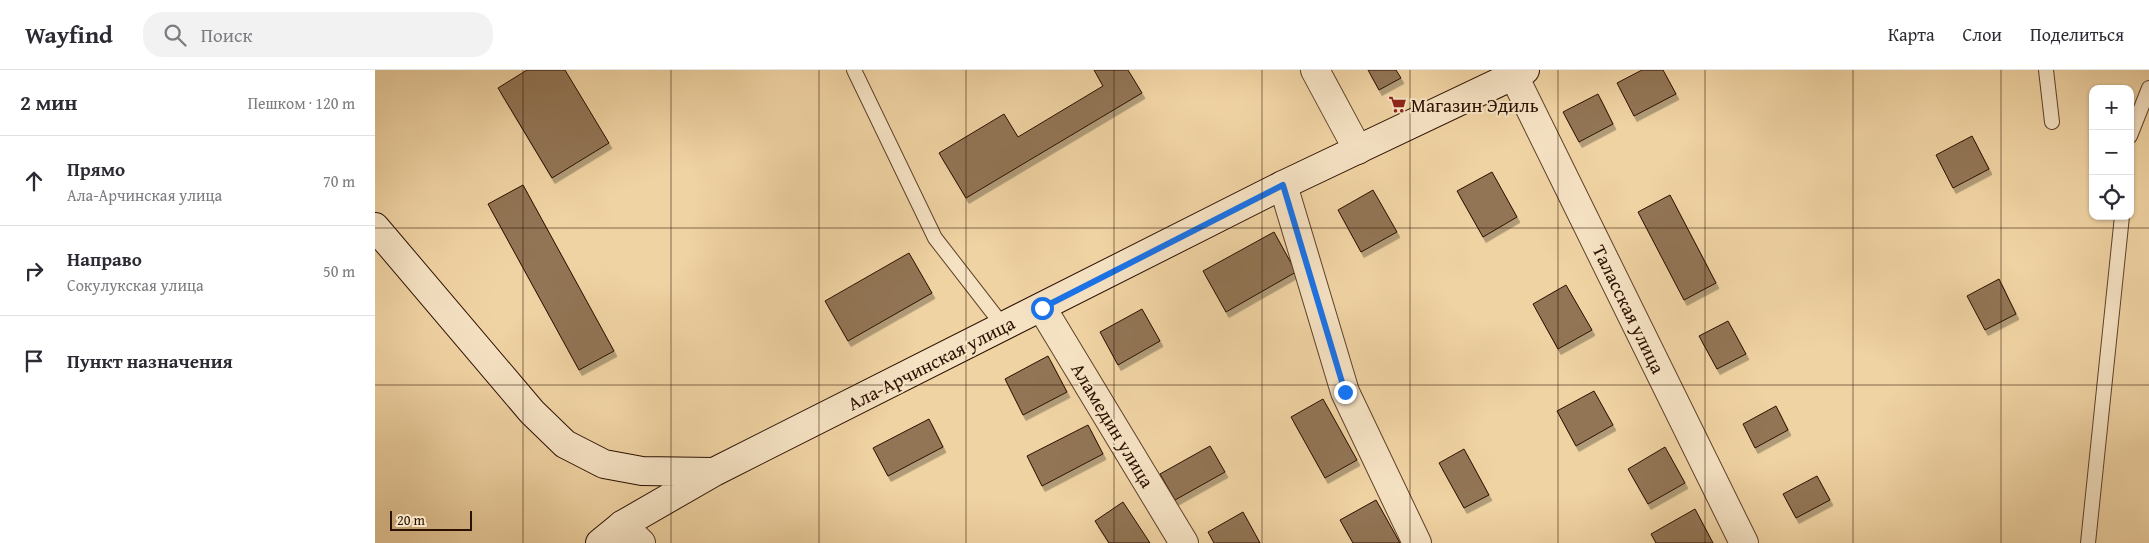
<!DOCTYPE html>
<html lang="ru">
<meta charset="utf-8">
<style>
:root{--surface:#fff;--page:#f2f2f3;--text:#2b2b33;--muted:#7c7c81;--line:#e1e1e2}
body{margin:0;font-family:"Gentium Book Plus",serif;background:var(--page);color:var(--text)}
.controls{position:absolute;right:15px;top:15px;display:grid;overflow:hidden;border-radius:10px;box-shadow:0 1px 4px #0004}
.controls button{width:45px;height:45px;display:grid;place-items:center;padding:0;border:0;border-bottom:1px solid var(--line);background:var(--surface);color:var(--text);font:25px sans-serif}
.scale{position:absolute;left:15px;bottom:12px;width:82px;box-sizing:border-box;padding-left:5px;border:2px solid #2c1000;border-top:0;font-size:14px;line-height:18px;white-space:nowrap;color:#2c1000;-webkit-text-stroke:4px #f5e2c3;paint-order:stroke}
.stop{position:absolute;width:15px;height:15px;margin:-11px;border:4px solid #1a73e8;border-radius:50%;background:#fff}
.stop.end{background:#1a73e8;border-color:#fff;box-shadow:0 1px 5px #0008}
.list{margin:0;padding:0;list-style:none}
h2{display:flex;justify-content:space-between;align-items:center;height:65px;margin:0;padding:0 20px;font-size:21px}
h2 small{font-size:16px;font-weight:400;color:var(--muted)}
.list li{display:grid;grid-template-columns:32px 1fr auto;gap:15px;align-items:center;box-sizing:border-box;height:90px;padding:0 20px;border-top:1px solid var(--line)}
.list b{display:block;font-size:19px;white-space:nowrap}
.list p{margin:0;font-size:16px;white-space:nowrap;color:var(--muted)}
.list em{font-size:16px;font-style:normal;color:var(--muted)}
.icon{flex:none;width:28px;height:28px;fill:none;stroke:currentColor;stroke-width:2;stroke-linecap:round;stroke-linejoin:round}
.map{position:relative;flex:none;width:1774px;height:473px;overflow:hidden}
header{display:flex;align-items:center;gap:30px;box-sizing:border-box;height:70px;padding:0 25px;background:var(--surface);border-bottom:1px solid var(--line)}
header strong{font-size:24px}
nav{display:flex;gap:28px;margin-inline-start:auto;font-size:18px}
.search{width:350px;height:45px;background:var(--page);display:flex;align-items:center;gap:12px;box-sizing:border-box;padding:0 18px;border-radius:20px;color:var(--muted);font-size:19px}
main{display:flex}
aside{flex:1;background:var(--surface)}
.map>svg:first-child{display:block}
.building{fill:#927555;stroke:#2c1000;filter:url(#shadow)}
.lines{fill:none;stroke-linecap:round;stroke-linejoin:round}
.lane-casing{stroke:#5d4129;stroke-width:16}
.street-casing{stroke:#5d4129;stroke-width:30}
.secondary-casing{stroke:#2c1000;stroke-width:30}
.lane{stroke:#f5e2c3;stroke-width:14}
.street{stroke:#f5e2c3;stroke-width:28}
.secondary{stroke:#f5e2c3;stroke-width:28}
.route{stroke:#1a73e8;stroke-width:6}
.grid{fill:none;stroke:#2c1000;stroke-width:1;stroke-opacity:0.55}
.labels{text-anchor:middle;stroke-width:4;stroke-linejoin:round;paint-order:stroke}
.poi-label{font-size:19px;fill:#2c1000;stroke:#f5e2c3;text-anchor:start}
.street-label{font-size:19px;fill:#2c1000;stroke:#f5e2c3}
</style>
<header>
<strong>Wayfind</strong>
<div class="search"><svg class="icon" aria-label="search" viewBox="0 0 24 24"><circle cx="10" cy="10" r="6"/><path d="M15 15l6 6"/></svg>Поиск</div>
<nav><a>Карта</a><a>Слои</a><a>Поделиться</a></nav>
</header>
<main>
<aside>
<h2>2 мин<small>Пешком · 120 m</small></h2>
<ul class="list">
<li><svg class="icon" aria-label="ahead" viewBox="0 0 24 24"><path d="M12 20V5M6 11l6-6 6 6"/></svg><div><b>Прямо</b><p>Ала-Арчинская улица</p></div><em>70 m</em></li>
<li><svg class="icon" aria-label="right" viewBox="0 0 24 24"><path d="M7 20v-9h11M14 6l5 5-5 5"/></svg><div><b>Направо</b><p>Сокулукская улица</p></div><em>50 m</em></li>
<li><svg class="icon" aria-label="arrive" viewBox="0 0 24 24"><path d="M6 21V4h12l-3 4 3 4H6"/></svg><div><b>Пункт назначения</b></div></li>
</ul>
</aside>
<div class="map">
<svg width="1774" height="473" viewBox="0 0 1774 473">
<defs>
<filter id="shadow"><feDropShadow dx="3" dy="5.5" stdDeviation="0" flood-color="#0004"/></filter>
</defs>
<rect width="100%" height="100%" fill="#f0d3a3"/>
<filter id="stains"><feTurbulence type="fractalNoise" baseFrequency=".004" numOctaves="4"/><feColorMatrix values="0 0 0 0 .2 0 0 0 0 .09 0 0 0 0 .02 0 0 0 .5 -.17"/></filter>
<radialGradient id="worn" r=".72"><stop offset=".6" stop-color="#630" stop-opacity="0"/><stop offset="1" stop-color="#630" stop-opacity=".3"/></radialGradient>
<path class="building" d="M152,0h38l44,73 -57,35 -54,-90z
M719,0h34l14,23 -176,105 -27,-45 65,-39 14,23 85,-51z
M993,0h28l5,8 -22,12z
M1267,0h21l13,24 -42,22 -17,-33z
M1223,24l15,30 -34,18 -16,-30z
M1597,66l17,33 -36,19 -17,-33z
M1117,102l25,45 -34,20 -26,-46z
M148,115l91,166 -35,19 -91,-166z
M998,120l24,42 -36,20 -23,-42z
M1295,125l46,88 -32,17 -46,-88z
M899,162l22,40 -70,40 -23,-41z
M534,183l23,40 -84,48 -23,-40z
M1624,209l17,35 -31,16 -18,-34z
M1191,215l26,45 -34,19 -25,-45z
M767,239l18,32 -42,24 -18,-33z
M1353,251l18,33 -29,15 -18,-33z
M673,286l19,36 -44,23 -18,-36z
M1219,321l19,34 -37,21 -19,-35z
M948,329l34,61 -32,18 -34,-61z
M1401,336l12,24 -33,18 -12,-24z
M554,349l14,28 -55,29 -15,-28z
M713,355l15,29 -61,32 -15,-30z
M835,376l15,26 -50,28 -15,-26z
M1290,377l20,36 -37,21 -20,-35z
M1089,379l25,46 -25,13 -25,-45z
M1442,406l13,24 -34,18 -13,-24z
M1001,430l24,43h-47l-13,-23z
M748,432l27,41h-41l-14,-22z
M1320,439l18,34h-57l-5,-9z
M868,442l17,31h-46l-6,-11z"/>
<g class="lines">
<defs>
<path id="lane" d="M479,0l81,168 69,89
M1671,0l6,52
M1755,66l19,-48
M1713,473l34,-327"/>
<path id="street" d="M940,0l43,80
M1139,6l230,467
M908,115l62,207 72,151
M667,238l142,235
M247,455l19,18"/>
<path id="secondary" d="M0,157l157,185 33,32 39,20 38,7 71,1
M225,473l22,-18 92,-53 569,-287 242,-115"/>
</defs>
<use href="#lane" class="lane-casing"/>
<use href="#street" class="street-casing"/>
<use href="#secondary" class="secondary-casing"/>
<use href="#lane" class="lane"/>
<use href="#street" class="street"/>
<use href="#secondary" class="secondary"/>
</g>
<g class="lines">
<path class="route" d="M667,238l241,-123 62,207"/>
</g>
<path class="grid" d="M148,0v473M296,0v473M444,0v473M591,0v473M739,0v473M887,0v473M1035,0v473M1183,0v473M1330,0v473M1478,0v473M1626,0v473M0,158h1774M0,315h1774"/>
<defs>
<symbol id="supermarket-bare" viewBox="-9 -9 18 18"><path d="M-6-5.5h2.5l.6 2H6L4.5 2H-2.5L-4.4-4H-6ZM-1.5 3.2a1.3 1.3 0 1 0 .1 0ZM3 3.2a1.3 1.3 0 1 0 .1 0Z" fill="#8f2418" stroke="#f5e2c3" stroke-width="2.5" paint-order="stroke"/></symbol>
</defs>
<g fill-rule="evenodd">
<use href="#supermarket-bare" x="1010" y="22" width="25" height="25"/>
</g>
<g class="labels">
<g class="poi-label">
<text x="1036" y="42">Магазин Эдиль</text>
</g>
<g class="street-label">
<text transform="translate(1254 239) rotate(64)" y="7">Таласская улица</text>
<text transform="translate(556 293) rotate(-27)" y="7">Ала-Арчинская улица</text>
<text transform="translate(738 355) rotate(59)" y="7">Аламедин улица</text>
</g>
</g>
<rect width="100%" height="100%" filter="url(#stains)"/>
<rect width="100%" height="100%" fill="url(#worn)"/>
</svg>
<div class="controls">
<button>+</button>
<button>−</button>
<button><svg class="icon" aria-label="locate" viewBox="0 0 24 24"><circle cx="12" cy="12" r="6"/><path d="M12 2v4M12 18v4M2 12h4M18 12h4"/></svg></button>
</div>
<div class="scale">20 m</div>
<div class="stop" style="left:667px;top:238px"></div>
<div class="stop end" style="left:970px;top:322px"></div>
</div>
</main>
